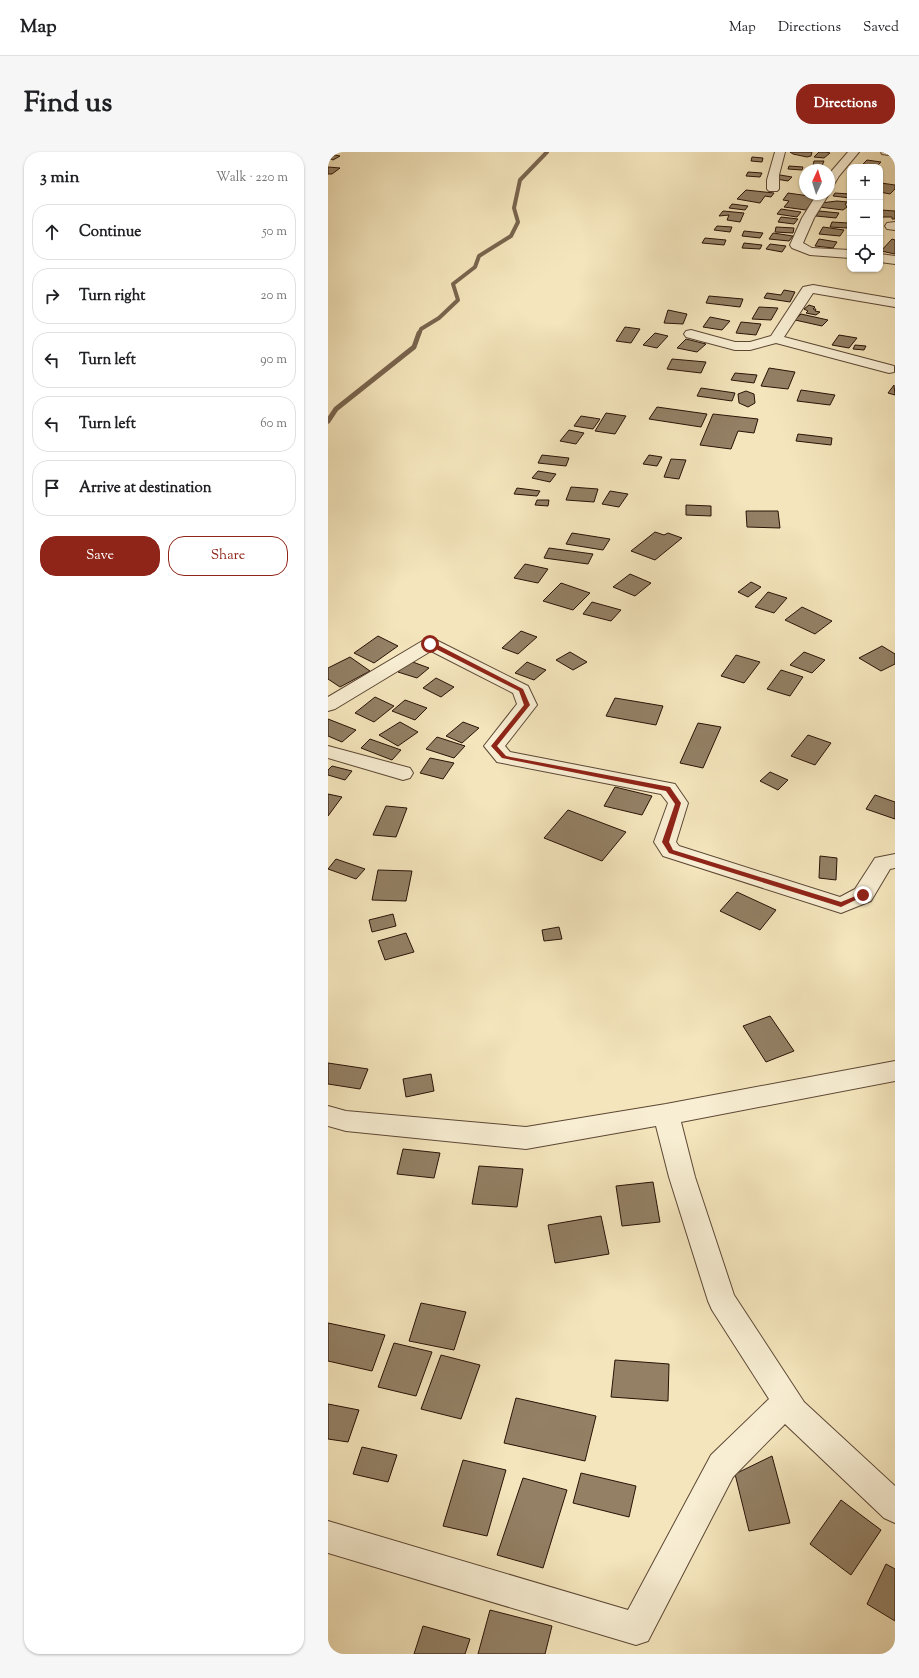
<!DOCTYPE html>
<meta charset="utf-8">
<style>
:root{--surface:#fff;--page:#f6f6f6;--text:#202124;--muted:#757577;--line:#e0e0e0;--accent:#8f2418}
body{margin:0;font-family:"Sorts Mill Goudy",serif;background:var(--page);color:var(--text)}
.controls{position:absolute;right:12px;top:12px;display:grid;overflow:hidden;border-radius:8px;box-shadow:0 1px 3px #0004}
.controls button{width:36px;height:36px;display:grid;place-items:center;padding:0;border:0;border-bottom:1px solid var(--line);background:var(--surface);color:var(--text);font:20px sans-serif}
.compass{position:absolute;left:471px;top:12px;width:36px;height:36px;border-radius:50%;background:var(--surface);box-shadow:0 1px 3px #0004;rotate:4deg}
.stop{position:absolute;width:12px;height:12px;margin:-9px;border:3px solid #8f2418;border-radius:50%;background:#fff}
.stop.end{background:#8f2418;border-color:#fff;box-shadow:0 1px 4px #0008}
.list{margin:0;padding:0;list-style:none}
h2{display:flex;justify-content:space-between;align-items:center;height:52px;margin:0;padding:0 16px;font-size:17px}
h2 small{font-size:13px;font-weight:400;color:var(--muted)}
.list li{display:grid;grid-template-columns:26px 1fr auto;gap:12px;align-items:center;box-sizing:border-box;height:56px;margin:0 8px 8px;padding:0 8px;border:1px solid var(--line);border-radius:16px}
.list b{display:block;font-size:15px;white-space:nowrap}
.list em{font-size:13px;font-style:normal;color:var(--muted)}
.actions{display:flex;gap:8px;padding:12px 16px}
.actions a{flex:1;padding:9px 0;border:1px solid var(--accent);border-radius:16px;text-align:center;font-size:14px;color:var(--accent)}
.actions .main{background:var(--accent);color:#fff}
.icon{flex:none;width:22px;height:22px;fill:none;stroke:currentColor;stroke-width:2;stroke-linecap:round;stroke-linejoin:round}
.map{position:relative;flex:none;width:567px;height:1502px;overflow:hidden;border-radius:16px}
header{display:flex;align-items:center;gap:24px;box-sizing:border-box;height:56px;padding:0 20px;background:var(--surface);border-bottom:1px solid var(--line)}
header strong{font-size:19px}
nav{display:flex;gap:22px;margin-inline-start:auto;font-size:14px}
.intro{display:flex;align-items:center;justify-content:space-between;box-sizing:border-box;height:96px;padding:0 24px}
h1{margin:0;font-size:28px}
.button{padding:10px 18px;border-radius:16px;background:var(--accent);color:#fff;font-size:14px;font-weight:700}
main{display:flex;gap:24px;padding:0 24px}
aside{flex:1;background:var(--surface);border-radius:16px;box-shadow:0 1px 3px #0004}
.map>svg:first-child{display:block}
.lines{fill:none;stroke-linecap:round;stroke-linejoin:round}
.stream-far1{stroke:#79654e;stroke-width:4}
.stream{stroke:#79654e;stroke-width:5}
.building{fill:#938065;stroke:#291206}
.street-casing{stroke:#5c4734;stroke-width:2}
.street{fill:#f8eed3;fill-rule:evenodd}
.route{fill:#8f2418}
</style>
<header>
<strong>Map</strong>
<nav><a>Map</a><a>Directions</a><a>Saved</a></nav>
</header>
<div class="intro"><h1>Find us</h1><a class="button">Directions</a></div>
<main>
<aside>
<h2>3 min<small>Walk · 220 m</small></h2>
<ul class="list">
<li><svg class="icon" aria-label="ahead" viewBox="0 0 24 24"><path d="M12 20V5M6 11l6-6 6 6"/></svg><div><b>Continue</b></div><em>50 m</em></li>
<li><svg class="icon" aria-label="right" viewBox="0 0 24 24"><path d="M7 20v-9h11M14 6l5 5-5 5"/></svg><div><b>Turn right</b></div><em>20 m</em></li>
<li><svg class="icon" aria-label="left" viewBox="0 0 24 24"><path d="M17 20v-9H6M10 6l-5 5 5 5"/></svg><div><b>Turn left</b></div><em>90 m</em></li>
<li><svg class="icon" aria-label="left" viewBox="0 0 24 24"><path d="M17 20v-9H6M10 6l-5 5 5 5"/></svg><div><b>Turn left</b></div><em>60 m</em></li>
<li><svg class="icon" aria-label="arrive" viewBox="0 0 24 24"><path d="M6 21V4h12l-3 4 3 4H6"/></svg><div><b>Arrive at destination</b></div></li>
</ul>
<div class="actions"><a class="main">Save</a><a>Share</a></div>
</aside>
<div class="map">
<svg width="567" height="1502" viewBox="0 0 567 1502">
<rect width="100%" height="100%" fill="#f4e5bc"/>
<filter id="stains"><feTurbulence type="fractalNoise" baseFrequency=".005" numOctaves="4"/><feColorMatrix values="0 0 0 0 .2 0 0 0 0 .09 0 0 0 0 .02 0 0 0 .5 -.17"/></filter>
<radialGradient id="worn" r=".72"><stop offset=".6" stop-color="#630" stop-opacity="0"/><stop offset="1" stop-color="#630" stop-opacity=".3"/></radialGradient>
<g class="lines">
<path class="stream-far1" d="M91,182l2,-5 18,-11 19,-18 -5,-16 22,-17 4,-11 32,-20 7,-14 -4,-14 6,-28 27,-28"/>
<path class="stream" d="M0,269l8,-12 78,-62 5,-14"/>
</g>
<path class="building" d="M462,0h22l-1,4 -4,1 -14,-3z
M491,0h7l4,1 -6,5 -10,-1z
M2,2l10,2 -7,4 -5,-2v-3z
M424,5l11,1 -1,4 -11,-1z
M539,8l14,2 -4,4 -14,-2z
M486,9h10l-2,5 -9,-1z
M461,14l14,1 -1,3 -14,-1z
M0,15l12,1 -8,6h-4z
M420,20l14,1 -2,4 -14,-1z
M452,23l12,2 -4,4 -12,-2z
M553,31l14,2v4l-5,5 -10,-2z
M418,38l28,3 -3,4 -6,-1 -5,7 -23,-4z
M460,41l28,4 -10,13 -22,-3 5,-6 -6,-1z
M507,41l15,1v4l-17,-2z
M509,49l11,1 -3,2 2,3 -4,3 -24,-3 2,-4z
M404,52l16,2 -3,4 -16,-2z
M453,57l20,3 -4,5 -20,-3z
M553,58l14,1v8h-3v-2h-12z
M395,59l21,2 -4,9 -13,-2 2,-5 -10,1z
M491,59l20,2 -3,5 -20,-2z
M453,65l17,2 -4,5 -16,-2z
M504,70l16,1 -1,5 -17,-1z
M389,74l15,1 -2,5 -16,-2z
M448,75l18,1 -1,5 -18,-1z
M495,75l21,3 -4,6 -21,-2z
M416,79l19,2 -3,5 -18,-2z
M445,81l20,3 -4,5 -20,-2z
M377,86l21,2 -2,5 -22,-2z
M491,87l18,3 -4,6 -18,-2z
M564,87l3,1v14l-14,-3z
M416,91l18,2 -2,4 -18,-1z
M442,92l16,2 -4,6 -16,-3z
M456,138l11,2 -5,10 -26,-4 3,-5 14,2z
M381,144l34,3 -3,8 -34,-4z
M481,153l6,2 -2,2h3l-1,2 5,1 -4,3 -10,-2 2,-2 -4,-2z
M431,155l19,1 -7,12 -19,-1z
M340,158l19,4 -4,10 -19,-1z
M473,162l27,6 -6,6 -27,-6z
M382,165l20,4 -8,9 -19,-3z
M413,170l20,2 -5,11 -20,-2z
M297,175l15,2 -9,14 -15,-2z
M327,181l13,3 -11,12 -14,-3z
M511,183l18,3 -8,10 -17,-3z
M358,187l20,5 -9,8 -20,-4z
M527,193l11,1 -2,4 -11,-1z
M344,207l34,3 -5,11 -34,-4z
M441,216l26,4 -7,17 -27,-3z
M407,221l22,2 -3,8 -23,-3z
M566,233l1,10 -7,-2z
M373,236l34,5 -3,8 -35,-5z
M473,238l34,5 -5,10 -33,-4z
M418,239l8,3 1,9 -7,4 -9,-4 -1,-9z
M329,255l50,7 -6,13 -52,-8z
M278,261l20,3 -11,18 -20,-3z
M385,262l45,5 -4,14 -16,-2 -7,18 -31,-4z
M253,264l19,3 -7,10 -19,-3z
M241,278l15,3 -8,11 -16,-3z
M470,282l34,4 -1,7 -35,-4z
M214,303l27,3 -3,8 -28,-3z
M321,303l13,2 -5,9 -14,-2z
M343,307l15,1 -7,19 -15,-2z
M210,319l18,3 -6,8 -18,-4z
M243,335l27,2 -4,13 -28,-2z
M189,336l23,3 -3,5 -23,-2z
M282,339l18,3 -9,13 -17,-3z
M209,348h12l-1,6 -13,-1z
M358,353l25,1v10l-25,-1z
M418,359h32l2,17 -33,-1z
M327,380l9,3 4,-2 14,5 -27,22 -24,-9z
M244,381l38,6 -7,11 -37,-6z
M221,396l44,6 -5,10 -44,-6z
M197,412l23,5 -10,14 -24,-5z
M302,422l21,9 -16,13 -22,-9z
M423,430l10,5 -13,10 -10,-5z
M233,431l29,10 -17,17 -30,-9z
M440,440l19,6 -13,15 -19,-6z
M264,450l29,8 -10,11 -28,-7z
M474,455l30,14 -17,13 -30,-14z
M193,479l16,6 -19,17 -16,-6z
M50,484l20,10 -24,17 -20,-10z
M554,494l13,8v10l-14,7 -22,-13z
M242,500l17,10 -14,8 -17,-10z
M476,500l21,8 -13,13 -22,-8z
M408,503l24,7 -16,21 -23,-7z
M22,505l20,14 -30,16 -12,-8v-11z
M82,509l19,7 -12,10 -19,-6z
M199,510l19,8 -12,10 -19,-7z
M453,518l22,7 -13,19 -23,-7z
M108,526l18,9 -13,10 -18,-9z
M47,545l19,9 -20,16 -19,-9z
M287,546l48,8 -7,19 -50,-9z
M77,548l22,8 -12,12 -23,-9z
M0,567l28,11 -14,12 -14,-6z
M72,570l18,10 -20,14 -19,-11z
M135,570l16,6 -17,15 -16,-7z
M370,571l23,4 -18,41 -23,-5z
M480,583l23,8 -16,22 -24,-9z
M109,585l28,9 -11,12 -28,-9z
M42,587l31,11 -9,10 -31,-12z
M102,606l24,5 -11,16 -23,-6z
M4,614l20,5 -7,9 -17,-5v-5z
M442,620l18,8 -10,10 -18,-9z
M287,635l37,9 -10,19 -38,-9z
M0,642l14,3 -14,19z
M547,643l20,7v17l-29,-10z
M58,654l21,2 -11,29 -23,-2z
M240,658l58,22 -24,29 -58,-23z
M492,704l17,2 -1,22 -17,-2z
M8,707l29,10 -9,10 -28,-10z
M50,718l34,1 -6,30 -34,-1z
M409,740l39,18 -16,20 -40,-19z
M65,762l3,12 -24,6 -3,-12z
M231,775l3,12 -18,2 -2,-11z
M78,781l8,19 -29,8 -7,-19z
M442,864l24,35 -28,11 -23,-36z
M0,911l40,6 -8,20 -32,-5z
M103,922l3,17 -28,6 -3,-18z
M75,997l37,4 -6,25 -37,-4z
M151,1014l44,3 -6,38 -45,-3z
M325,1030l7,40 -38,4 -6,-40z
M273,1064l8,38 -54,9 -7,-38z
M93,1151l45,9 -12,38 -45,-9z
M0,1171l57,12 -13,36 -44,-10z
M66,1191l38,9 -16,44 -38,-9z
M113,1203l39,10 -19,54 -40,-10z
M287,1208l54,4 -1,37 -57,-4z
M188,1246l80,18 -11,45 -81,-18z
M0,1252l31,6 -11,32 -20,-3z
M34,1295l35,8 -9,27 -35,-8z
M444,1304l18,67 -41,8 -14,-57z
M135,1308l43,10 -19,66 -44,-10z
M253,1321l55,13 -7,31 -56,-14z
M195,1326l44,12 -24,78 -46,-13z
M513,1348l40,30 -30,45 -41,-31z
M558,1412l9,5v52l-28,-17z
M162,1458l62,16 -7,28h-67z
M95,1474l47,13 -5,15h-51z"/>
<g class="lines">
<defs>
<path id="street" d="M447,0h10l-6,23v14l-2,2h-8l-2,-2v-9z
M520,0h11l-20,24 -6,10 -4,1v-13z
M553,0h14v4l-13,-2z
M489,42h12l-15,24 -11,25 9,5 38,2v8l-40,-3 -18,-7 -2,-3 12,-27z
M567,70v8l-8,-1 -2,-3 2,-3z
M552,102l15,2v8l-15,-2z
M485,133l82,14v8l-82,-14 -29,44 110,29v6l-5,1 -113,-30 -26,7h-15l-49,-13 -2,-3 2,-3 5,-1 44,12h15l21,-6 32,-49z
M102,487l6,1 92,46 9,19 -32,41 5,6 165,32 13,19 -12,39 3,4 161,51 15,-8 20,-31 20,-4v14l-5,1 -19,32 -30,12 -178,-57 -9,-14 14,-39 -7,-9 -164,-32 -13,-16 33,-42 -4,-11 -82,-42 -96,58 -7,2v-14l96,-57z
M0,594l82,22 3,5 -3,5 -7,2 -75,-22z
M567,909v20l-214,41 14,55 39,118 70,107 91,84v37l-11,-5 -99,-94 -52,53 -85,164 -12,4 -308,-92v-32l300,89 83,-155 58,-56 -57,-89 -4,-9 -39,-124 -13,-51 -130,23 -180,-18 -18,-5v-20l18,5 180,16 140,-23z"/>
</defs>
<use href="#street" class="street-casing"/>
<use href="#street" class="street"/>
</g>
<path class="route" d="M100,490h4l91,47 7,16 -33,41 9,10 164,31 11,16 -12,39 4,8 168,52 22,-9 3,2 -25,12 -172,-54 -7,-11 13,-38 -9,-13 -164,-33 -11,-12 33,-41 -5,-14 -91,-46z"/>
<rect width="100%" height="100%" filter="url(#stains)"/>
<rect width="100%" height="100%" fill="url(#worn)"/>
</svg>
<div class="controls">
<button>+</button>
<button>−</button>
<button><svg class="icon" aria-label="locate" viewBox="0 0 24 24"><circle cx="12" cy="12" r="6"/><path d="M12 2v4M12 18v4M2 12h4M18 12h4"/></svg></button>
</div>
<svg class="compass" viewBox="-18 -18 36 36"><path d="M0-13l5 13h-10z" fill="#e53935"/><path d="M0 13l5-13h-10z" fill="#757577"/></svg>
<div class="stop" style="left:102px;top:492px"></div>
<div class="stop end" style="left:535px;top:743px"></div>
</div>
</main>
